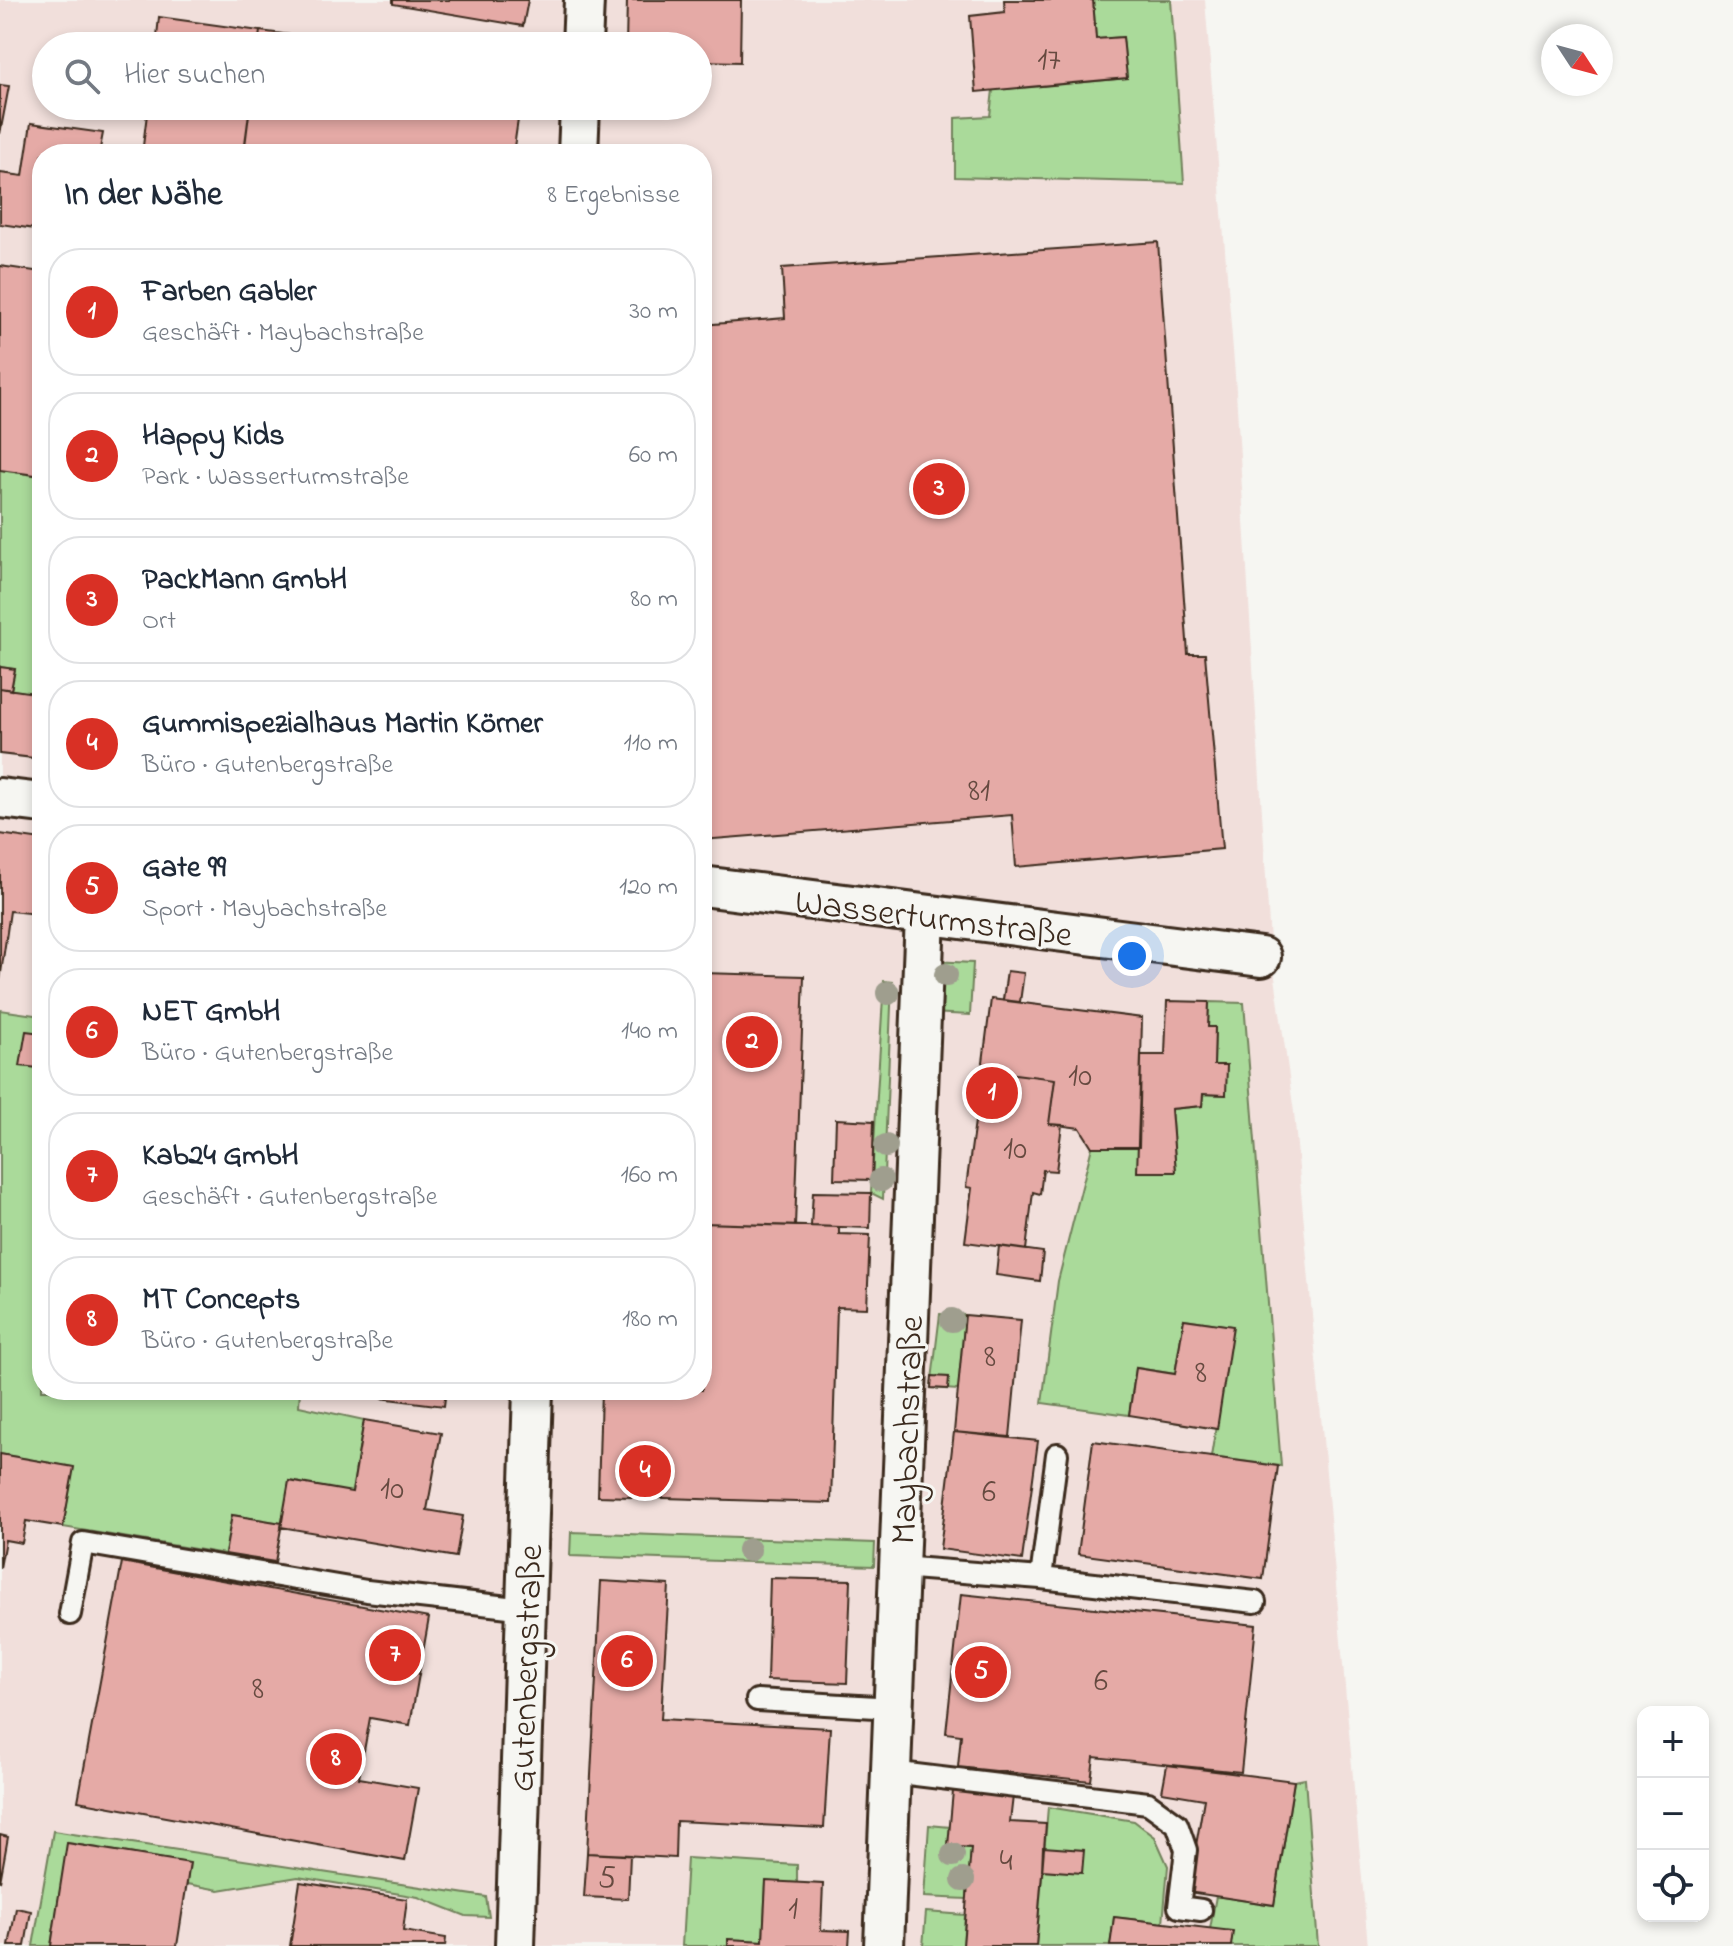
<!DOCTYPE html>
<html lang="de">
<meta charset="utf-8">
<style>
:root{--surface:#fff;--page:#f2f2f3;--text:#1f2937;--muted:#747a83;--line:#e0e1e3;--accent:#d93025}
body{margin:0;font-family:"Indie Flower",sans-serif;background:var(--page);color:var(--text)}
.controls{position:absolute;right:24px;bottom:24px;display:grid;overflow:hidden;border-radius:16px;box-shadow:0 4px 12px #0003}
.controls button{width:72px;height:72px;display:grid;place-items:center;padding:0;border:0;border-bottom:2px solid var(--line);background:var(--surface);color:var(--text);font:40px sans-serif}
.compass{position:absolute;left:1541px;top:24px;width:72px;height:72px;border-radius:50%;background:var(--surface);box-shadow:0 4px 12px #0003;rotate:126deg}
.you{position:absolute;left:1132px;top:956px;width:28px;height:28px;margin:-20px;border:6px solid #fff;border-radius:50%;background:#1a73e8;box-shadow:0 0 0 12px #1a73e833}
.badge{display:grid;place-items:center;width:52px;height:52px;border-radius:50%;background:var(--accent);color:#fff;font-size:26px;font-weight:700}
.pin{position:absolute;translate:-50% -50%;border:4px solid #fff;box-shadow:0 2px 8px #0006}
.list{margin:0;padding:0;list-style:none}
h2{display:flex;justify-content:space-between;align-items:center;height:104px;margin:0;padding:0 32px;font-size:34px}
h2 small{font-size:26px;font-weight:400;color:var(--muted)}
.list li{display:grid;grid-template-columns:52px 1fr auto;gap:24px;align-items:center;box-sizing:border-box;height:128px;margin:0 16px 16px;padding:0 16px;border:2px solid var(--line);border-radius:32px}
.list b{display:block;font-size:30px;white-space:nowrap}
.list p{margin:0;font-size:26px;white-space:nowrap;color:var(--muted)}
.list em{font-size:26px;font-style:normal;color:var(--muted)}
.icon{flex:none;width:44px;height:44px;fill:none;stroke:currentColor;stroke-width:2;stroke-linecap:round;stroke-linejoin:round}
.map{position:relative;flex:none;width:1733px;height:1946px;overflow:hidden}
.search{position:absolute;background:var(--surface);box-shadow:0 4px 12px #0003;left:32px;top:32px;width:680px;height:88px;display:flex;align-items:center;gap:20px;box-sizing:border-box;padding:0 28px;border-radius:44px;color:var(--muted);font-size:30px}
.panel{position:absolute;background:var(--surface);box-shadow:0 4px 12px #0003;left:32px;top:144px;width:680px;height:1256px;border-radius:32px}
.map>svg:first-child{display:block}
.built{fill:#f1dfdb;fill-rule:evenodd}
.green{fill:#aada9a;stroke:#72825c;stroke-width:2}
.building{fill:#e5aaa6;stroke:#3b2a1e;stroke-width:2}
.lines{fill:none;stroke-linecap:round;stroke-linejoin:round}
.lane-casing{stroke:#3b2a1e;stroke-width:26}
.street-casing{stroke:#3b2a1e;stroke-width:44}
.lane{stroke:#f6f6f2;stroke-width:20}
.street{stroke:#f6f6f2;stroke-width:38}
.tree{fill:#9f9e8e}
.labels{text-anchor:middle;stroke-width:6;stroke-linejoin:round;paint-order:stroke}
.number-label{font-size:32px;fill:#664a40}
.street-label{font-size:36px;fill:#3b2a1e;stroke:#f6f6f2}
</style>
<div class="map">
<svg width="1733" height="1946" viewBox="0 0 1733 1946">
<rect width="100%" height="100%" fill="#f6f6f2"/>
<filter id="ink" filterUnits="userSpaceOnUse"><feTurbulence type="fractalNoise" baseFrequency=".0125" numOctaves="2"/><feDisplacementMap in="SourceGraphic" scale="16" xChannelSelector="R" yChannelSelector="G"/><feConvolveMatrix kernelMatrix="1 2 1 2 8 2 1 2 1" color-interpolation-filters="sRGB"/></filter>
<g filter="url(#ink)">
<path class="built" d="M0,0h1205l30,375 35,567 24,170 74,834h-1368zM46,46h652v60h-652zM42,154h660v1236h-660z"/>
<path class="green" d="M1093,0h78l13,183 -229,-6v-59l35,-2 3,-26 134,-12 -4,-41 -27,2z
M0,470l42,6v218l-31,-4 4,-21 -15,-2z
M933,961l40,2 -3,52 -40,-2z
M884,981l8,1 -9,217 -12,-6z
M1209,1002l35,1 37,463 -70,-9 21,-131 -48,-7 -9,55 -39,-6 -7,47 -87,-12 16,-122 34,-134h47l-1,25h38l-5,-63 31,-3 1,-12 23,1 -12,-30 1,-37 -7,-1z
M0,1010l42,6v374h258l-1,16 65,14 -12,72 -70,31 -50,-8 -7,39 -162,-27 10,-60 -73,-13z
M940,1314l25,1 -7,75 -27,-2z
M571,1532l304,11 -1,23 -304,-10z
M1305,1779l13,167h-87l-21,-17 6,-33 58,9 20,-124z
M1048,1807l86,14 21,16 13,29 -5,57 -49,-6 -4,29h-74z
M929,1825l21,2 -2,19 23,2 -4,51 -43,-2z
M53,1831l433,66 3,20 -23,-1 -48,-19 -120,-20 -79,13 -32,-6 2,-21 -121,-20 -17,103h-18z
M687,1858l110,7v18l-31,-1 -3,59 -35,-2v7h-46z
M926,1912l39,3 -2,31h-40z"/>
<path class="building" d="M393,0h135l-5,26 -130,-22z
M627,0h114l-1,62 -42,-1v-15h-72z
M1004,0h89l3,39 27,-2 4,41 -151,14 -6,-76 35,-4z
M159,17l101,14 -2,15h-102z
M260,31l115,15h-117z
M0,85l9,1 -9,48z
M148,106h102l-6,48h-102z
M250,106h270l-7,48h-242l-27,-3z
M31,123l72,10 -4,21h-57v76l-42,-6v-51l23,3z
M1158,242l30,412h17l17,195 -206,18 -4,-52 -310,25v-515l83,-7 -3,-50z
M0,266l42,6v204l-42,-6z
M0,667l15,2 -4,21 -11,-2z
M0,688l42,6v65l-42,-5z
M0,834l42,6v37l-5,37 -27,-3 -10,69z
M1007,971l17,2 -4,29 -17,-2z
M702,973l102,3 -9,250 -93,-3z
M991,999l151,19 -3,129h-47l-12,-19 -31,-4 6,-45 -73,-9z
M1167,1001l42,1 -1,25h7l-1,38h13l-1,30 -23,-1 -1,12 -31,3 5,63h-39l4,-117h24z
M26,1031l16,2 -4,35 -18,-2z
M982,1070l73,9 -6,45 13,1 -6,46 -13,-1 -3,24 -7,-2 -7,58 -61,-8 7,-54 -6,-1z
M836,1119l38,2 -2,59 -38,-1z
M813,1192l58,1 -1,35 -59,-2z
M702,1223l137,4v7l31,1 -3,73 -30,-1 -6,196 -233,-7 3,-106h101z
M999,1246l44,6 -3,29 -44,-6z
M965,1315l56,5 -11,117 -56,-5z
M1184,1319l49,7 -16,103 -88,-14 7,-47 39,6z
M932,1376l17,1 -1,12 -17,-1z
M332,1390h114l-2,16 -112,-14z
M364,1420l77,13 -14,77 36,6 -7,41 -175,-30 8,-46 63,11z
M954,1432l84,9 -16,119 -82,-11z
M1093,1441l185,25 -15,113 -185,-25z
M0,1454l74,13 -11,60 -37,-6 -4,22 -17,-3 -5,28z
M232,1515l50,8 -7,39 -50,-8z
M122,1562l307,56 -19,107 -40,-7 -11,60 59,10 -13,73 -327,-60z
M770,1578l81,2 -4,103 -80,-3z
M601,1581l68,4 -8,134 169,9 -6,100 -148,-7 -1,37 -88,-5z
M961,1594l295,31 -15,147 -147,-15 -3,24 -133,-14 3,-32 -15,-2z
M1167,1765l127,16 -20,124 -86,-13 16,-93 -42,-7z
M953,1791l60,5 -3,26 36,2 -10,122h-73l8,-98 -23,-2z
M0,1835l8,2 -8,45z
M67,1843l123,20 -13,83h-126z
M1043,1847l41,3 -2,23 -40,-3z
M587,1853l43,2 -2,44 -44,-2z
M766,1881l57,3 -2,46 29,1 -1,15h-121v-7l35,2z
M300,1882l107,17 -4,32 43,7 -1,8h-155z
M16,1908l15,3 -6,35h-16z
M1114,1917l119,14 -2,15h-121z"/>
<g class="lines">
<defs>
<path id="lane" d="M899,1567l142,11 16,-124
M1041,1578l214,24
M70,1614l13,-71 284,48 159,18
M757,1700l136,8
M891,1772l257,31 29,21 9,26 -7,57 22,3"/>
<path id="street" d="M582,46l2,-46
M578,154l2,-48
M0,798l42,5
M702,886l559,71
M515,1946l18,-556
M884,1946l41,-1031"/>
</defs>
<use href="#lane" class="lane-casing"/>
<use href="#street" class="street-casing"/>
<use href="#lane" class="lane"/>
<use href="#street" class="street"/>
</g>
<g class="tree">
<circle cx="946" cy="975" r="12"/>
<circle cx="888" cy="993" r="12"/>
<circle cx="886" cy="1146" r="12"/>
<circle cx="881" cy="1180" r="12"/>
<circle cx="952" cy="1320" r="12"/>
<circle cx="749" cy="1550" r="12"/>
<circle cx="953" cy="1855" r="12"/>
<circle cx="963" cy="1880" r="12"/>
</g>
</g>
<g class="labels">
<g class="number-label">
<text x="1049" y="69">17</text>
<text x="979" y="800">81</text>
<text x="1080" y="1085">10</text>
<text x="1015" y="1158">10</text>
<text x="990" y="1366">8</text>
<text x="1201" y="1382">8</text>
<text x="392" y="1498">10</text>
<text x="989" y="1501">6</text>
<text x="1101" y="1690">6</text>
<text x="258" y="1698">8</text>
<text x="1006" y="1870">4</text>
<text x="607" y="1887">5</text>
<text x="793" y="1918">1</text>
</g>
<g class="street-label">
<text transform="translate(934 916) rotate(7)" y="13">Wasserturmstraße</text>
<text transform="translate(905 1430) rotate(-88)" y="13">Maybachstraße</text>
<text transform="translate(524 1668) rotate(-88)" y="13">Gutenbergstraße</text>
</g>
</g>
</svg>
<div class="controls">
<button>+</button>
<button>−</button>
<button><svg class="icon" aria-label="locate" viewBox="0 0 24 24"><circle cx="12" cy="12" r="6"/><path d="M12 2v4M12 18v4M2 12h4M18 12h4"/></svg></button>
</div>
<svg class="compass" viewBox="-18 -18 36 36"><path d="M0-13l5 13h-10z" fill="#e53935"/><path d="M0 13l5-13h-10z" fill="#747a83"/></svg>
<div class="you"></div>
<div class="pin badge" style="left:992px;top:1093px">1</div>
<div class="pin badge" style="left:752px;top:1042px">2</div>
<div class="pin badge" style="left:939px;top:489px">3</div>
<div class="pin badge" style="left:645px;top:1471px">4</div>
<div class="pin badge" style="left:981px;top:1672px">5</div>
<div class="pin badge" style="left:627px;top:1661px">6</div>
<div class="pin badge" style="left:395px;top:1655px">7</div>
<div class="pin badge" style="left:336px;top:1759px">8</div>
<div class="search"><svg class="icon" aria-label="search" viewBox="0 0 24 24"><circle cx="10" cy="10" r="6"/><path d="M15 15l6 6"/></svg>Hier suchen</div>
<section class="panel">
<h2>In der Nähe<small>8 Ergebnisse</small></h2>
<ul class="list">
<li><span class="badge">1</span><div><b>Farben Gabler</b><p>Geschäft · Maybachstraße</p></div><em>30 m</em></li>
<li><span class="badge">2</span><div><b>Happy Kids</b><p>Park · Wasserturmstraße</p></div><em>60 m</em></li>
<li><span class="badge">3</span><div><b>PackMann GmbH</b><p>Ort</p></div><em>80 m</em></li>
<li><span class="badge">4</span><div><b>Gummispezialhaus Martin Körner</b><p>Büro · Gutenbergstraße</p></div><em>110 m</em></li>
<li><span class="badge">5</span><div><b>Gate 99</b><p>Sport · Maybachstraße</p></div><em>120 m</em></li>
<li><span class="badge">6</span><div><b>NET GmbH</b><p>Büro · Gutenbergstraße</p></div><em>140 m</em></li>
<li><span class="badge">7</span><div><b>Kab24 GmbH</b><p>Geschäft · Gutenbergstraße</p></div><em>160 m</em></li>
<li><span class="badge">8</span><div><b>MT Concepts</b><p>Büro · Gutenbergstraße</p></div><em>180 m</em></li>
</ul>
</section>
</div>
